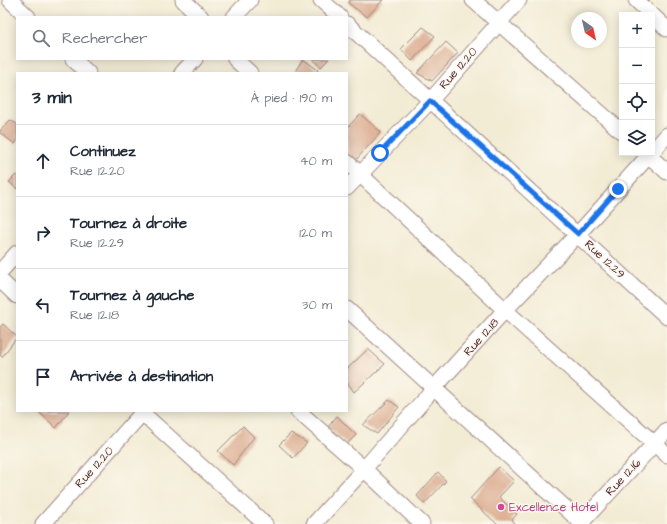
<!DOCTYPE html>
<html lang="fr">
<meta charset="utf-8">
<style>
:root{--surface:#fff;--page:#f2f2f3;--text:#1f2937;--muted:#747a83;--line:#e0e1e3}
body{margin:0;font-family:"Architects Daughter",sans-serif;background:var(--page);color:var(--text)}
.controls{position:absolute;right:12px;top:12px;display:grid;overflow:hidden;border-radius:0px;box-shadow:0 2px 10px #0003}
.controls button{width:36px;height:36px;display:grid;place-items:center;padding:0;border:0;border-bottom:1px solid var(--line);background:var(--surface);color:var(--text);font:20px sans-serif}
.compass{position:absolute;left:571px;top:12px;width:36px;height:36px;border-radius:50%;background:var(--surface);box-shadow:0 2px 10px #0003;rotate:146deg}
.stop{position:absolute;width:12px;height:12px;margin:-9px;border:3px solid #1a73e8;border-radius:50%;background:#fff}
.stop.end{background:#1a73e8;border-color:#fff;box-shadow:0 1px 4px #0008}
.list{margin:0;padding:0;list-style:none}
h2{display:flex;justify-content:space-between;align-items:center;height:52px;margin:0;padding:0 16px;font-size:17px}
h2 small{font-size:13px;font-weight:400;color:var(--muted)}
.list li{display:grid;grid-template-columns:26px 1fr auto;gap:12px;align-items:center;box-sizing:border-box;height:72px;padding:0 16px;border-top:1px solid var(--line)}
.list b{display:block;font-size:15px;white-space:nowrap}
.list p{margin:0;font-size:13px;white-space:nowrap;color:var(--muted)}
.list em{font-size:13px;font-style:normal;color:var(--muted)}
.icon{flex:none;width:22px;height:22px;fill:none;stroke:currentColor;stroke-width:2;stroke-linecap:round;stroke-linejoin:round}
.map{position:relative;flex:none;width:667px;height:524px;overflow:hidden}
.search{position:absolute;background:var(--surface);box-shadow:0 2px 10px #0003;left:16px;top:16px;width:332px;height:44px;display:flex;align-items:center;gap:10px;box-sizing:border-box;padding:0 14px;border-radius:0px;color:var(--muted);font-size:15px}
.panel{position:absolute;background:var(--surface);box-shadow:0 2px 10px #0003;left:16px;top:72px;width:332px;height:340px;border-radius:0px}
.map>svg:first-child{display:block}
.building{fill:#dbab8f}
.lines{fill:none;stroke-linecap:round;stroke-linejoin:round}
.minor-casing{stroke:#9e8680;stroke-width:17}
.minor{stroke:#fff;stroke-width:15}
.route{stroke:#1a73e8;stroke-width:5}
.hotel-dot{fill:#d1479c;stroke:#fbf7ec;stroke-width:1.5}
.labels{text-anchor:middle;stroke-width:3;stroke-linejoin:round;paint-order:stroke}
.street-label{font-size:12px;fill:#4a1f2b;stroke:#fbf7ec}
.hotel-label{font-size:12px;fill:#b23c85;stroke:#fbf7ec;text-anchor:start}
</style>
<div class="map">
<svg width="667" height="524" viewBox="0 0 667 524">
<rect width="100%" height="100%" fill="#fbf7ec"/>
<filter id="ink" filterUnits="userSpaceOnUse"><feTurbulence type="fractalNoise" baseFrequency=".025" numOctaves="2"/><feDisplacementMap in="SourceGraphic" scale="8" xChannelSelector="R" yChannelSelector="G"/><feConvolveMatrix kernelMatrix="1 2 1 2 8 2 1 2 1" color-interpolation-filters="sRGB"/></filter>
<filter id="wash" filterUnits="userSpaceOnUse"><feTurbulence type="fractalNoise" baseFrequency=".012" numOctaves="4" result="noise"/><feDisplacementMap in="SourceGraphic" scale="16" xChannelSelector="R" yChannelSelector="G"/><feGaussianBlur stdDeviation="0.9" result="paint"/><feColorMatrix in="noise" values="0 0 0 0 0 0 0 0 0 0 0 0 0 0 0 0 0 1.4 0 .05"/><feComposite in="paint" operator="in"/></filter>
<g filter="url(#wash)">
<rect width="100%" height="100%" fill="#f3ecd5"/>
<g id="blocks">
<path class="building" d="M350,0h33l-16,17 -19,-14z
M423,27l12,9 -23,25 -11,-12z
M446,42l12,11 -26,28 -15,-8z
M303,59l15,11 -3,3h-21z
M312,59h17l-8,8z
M360,114l21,18 -26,29 -8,-7v-26z
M10,120l7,4v17l-2,3 -15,-11v-2z
M17,174v15l-8,-7z
M3,324l14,13 -15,20 -2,-2v-28z
M368,349l17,15 -31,28 -7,-10v-13z
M389,400l10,7 -22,27 -14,-9z
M38,411h31l-13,17z
M337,416l19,19 -9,9 -19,-17z
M243,426l11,11 -21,28 -15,-14z
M291,433l16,10 -14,15 -14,-13z
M499,467l15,14 -15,16 18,17 -5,6 4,4h-19l-27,-25z
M438,472l8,9 -22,23 -7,-8z"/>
</g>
</g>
<g filter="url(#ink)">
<use href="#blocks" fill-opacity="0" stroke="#9e8680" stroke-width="1"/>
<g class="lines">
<defs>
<path id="minor" d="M10,0l18,17
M183,0l18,17
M321,0l19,17
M473,0l149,132
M636,0l31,29
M234,17l16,-17
M347,24l320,293
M73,59l15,14
M235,59l15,14
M182,73l13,-14
M652,152l15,-17
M646,153l21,19
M347,162l158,148 162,145
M347,188l83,-87 89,-101
M0,272l17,-19
M0,280l17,16
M347,309l236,215
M140,411l125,113
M298,411l66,58 58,55
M43,524l101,-113
M314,524l50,-55 70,-81 71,-78 73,-76 73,-81
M580,524l87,-94"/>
</defs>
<use href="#minor" class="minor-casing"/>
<use href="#minor" class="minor"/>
</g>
</g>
<g class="lines" filter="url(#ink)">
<path class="route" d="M380,153l50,-52 148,133 40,-45"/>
</g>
<circle class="hotel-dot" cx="501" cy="507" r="4"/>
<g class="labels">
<g class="street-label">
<text transform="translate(458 68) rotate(-49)" y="4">Rue 12.20</text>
<text transform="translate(605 259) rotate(43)" y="4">Rue 12.29</text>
<text transform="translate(481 337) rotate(-48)" y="4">Rue 12.18</text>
<text transform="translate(94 467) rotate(-48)" y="4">Rue 12.20</text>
<text transform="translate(623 477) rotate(-47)" y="4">Rue 12.16</text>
</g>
<g class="hotel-label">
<text x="509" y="511">Excellence Hotel</text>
</g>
</g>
</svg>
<div class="controls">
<button>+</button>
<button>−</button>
<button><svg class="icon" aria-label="locate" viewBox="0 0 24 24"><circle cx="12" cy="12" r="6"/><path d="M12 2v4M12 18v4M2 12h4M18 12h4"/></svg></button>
<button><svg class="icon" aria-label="layers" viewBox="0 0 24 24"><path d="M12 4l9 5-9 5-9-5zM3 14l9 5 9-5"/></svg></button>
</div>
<svg class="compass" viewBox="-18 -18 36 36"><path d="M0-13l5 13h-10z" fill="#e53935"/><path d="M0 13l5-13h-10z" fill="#747a83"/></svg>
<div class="stop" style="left:380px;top:153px"></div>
<div class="stop end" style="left:618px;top:189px"></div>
<div class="search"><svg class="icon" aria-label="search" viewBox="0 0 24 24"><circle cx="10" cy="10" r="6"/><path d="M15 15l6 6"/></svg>Rechercher</div>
<section class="panel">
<h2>3 min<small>À pied · 190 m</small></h2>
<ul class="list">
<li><svg class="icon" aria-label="ahead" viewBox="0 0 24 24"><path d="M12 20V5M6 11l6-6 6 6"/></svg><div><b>Continuez</b><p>Rue 12.20</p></div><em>40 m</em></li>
<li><svg class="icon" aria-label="right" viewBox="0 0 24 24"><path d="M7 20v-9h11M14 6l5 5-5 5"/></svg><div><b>Tournez à droite</b><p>Rue 12.29</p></div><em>120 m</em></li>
<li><svg class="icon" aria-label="left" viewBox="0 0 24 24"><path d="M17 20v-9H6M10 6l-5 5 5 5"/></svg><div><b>Tournez à gauche</b><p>Rue 12.18</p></div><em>30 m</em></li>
<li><svg class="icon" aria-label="arrive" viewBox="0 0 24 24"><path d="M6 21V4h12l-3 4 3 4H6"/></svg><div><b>Arrivée à destination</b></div></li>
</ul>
</section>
</div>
